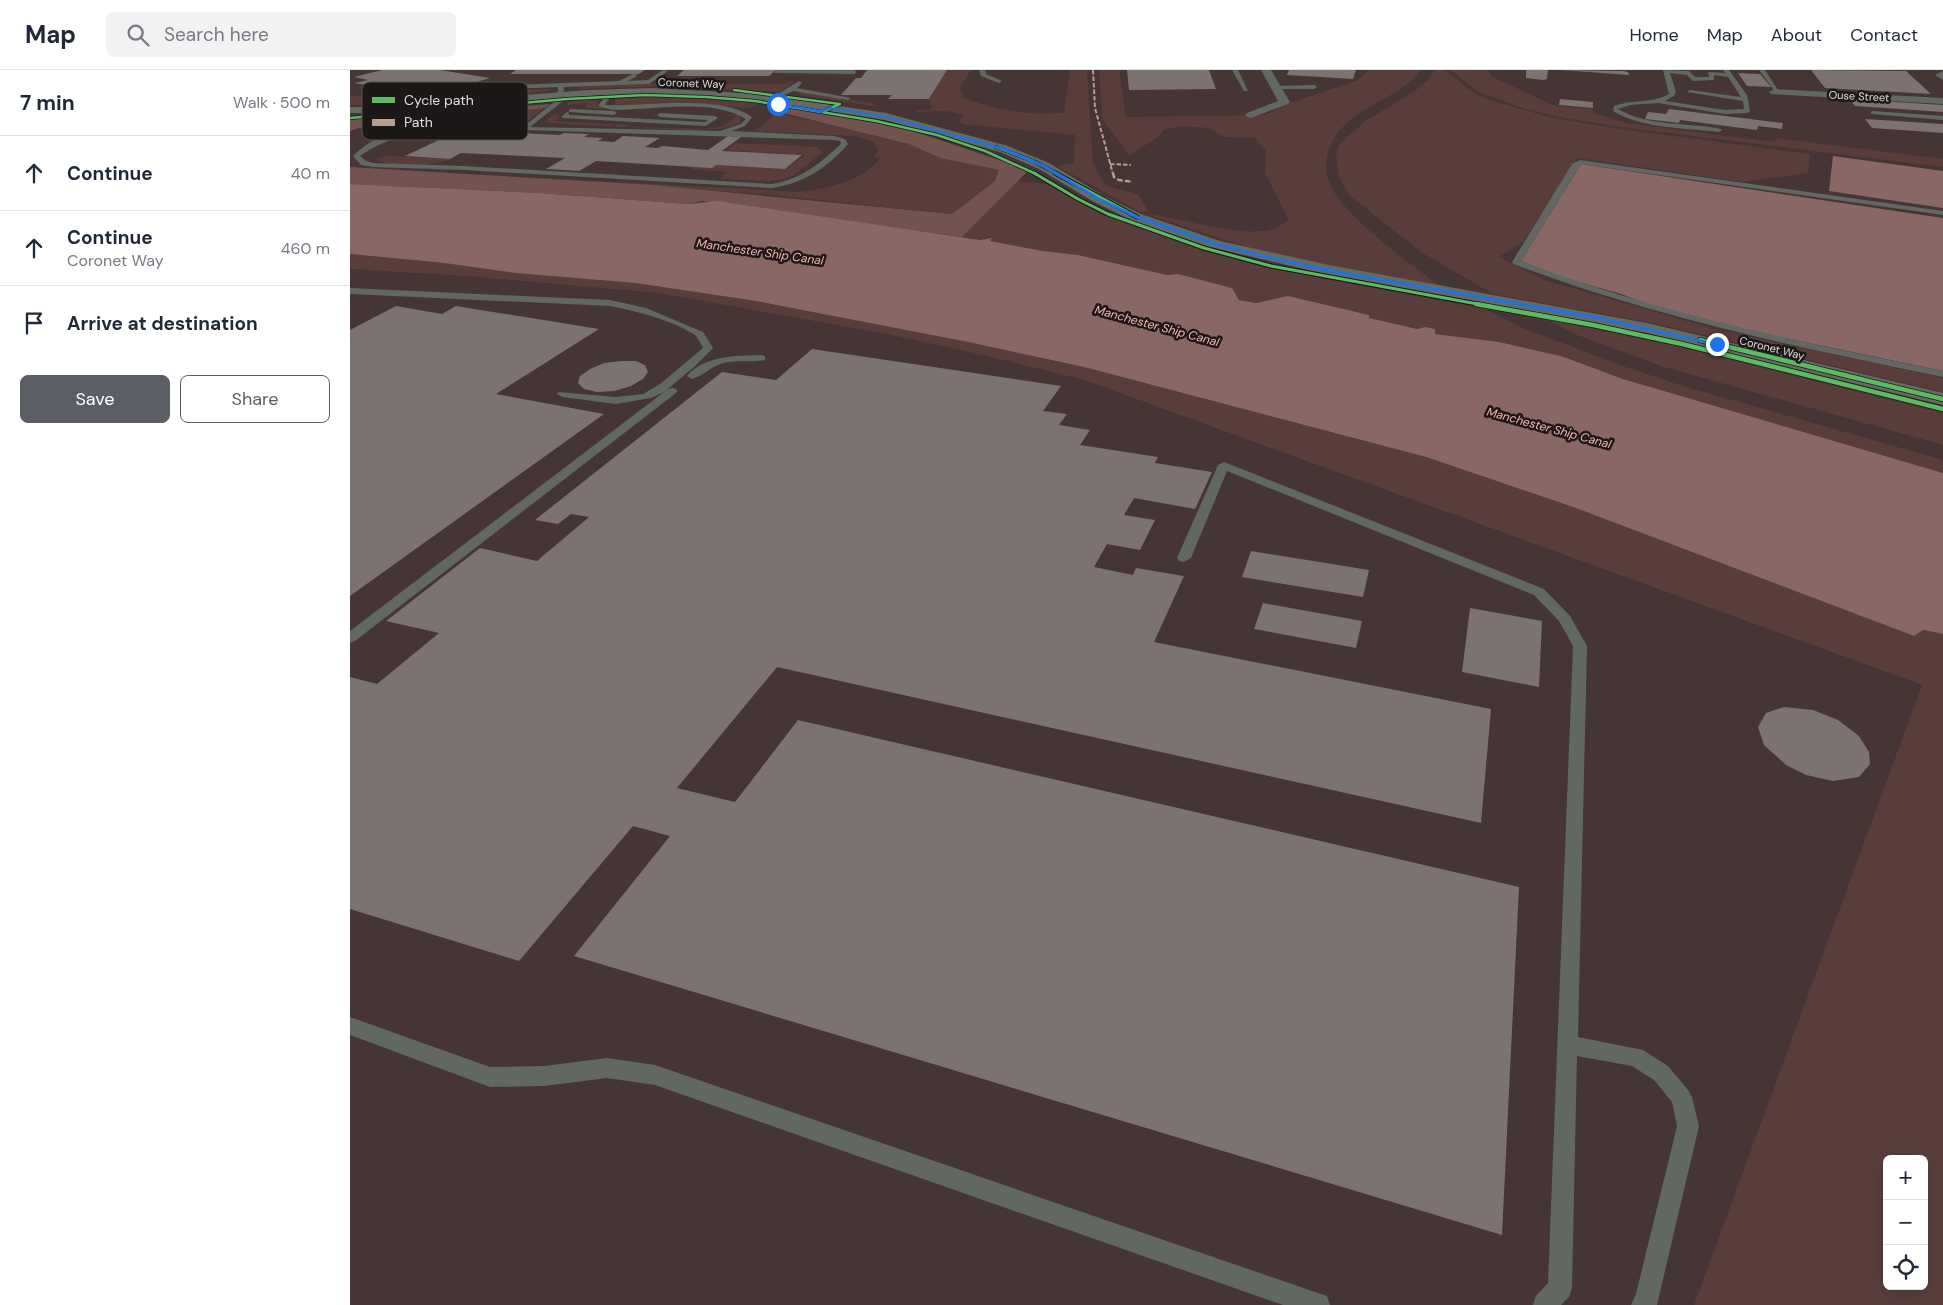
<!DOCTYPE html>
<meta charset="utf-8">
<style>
:root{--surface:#fff;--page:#f2f2f3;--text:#1f2937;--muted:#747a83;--line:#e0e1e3;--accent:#5b5e65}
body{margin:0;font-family:"DM Sans",sans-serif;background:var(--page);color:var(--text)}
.controls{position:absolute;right:15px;bottom:15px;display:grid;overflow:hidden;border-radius:8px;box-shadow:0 5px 20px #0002}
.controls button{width:45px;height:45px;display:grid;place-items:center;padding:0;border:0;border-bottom:1px solid var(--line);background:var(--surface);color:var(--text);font:25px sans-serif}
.stop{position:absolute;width:15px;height:15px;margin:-11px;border:4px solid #1a73e8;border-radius:50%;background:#fff}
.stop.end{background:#1a73e8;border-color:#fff;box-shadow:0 1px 5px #0008}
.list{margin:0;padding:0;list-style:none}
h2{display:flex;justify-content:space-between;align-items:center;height:65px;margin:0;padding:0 20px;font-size:21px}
h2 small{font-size:16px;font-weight:400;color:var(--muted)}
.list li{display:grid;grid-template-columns:32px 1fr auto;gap:15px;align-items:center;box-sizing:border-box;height:75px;padding:0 20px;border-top:1px solid var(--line)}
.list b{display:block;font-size:19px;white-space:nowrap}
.list p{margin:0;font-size:16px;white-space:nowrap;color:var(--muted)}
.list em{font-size:16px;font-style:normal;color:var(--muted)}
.actions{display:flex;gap:10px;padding:15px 20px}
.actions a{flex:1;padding:11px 0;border:1px solid var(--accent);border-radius:8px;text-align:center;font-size:18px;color:var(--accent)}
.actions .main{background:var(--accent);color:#fff}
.icon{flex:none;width:28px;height:28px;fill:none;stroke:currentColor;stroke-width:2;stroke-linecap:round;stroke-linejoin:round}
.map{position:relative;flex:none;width:1593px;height:1235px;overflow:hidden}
header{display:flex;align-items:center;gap:30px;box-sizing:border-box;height:70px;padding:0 25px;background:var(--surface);border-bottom:1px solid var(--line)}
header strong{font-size:24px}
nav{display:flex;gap:28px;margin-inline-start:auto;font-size:18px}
.search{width:350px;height:45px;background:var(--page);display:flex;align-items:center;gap:12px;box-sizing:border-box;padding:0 18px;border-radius:8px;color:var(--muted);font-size:19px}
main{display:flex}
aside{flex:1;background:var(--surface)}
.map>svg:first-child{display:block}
.built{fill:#453534;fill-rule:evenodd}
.green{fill:#583d3b;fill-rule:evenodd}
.forest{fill:#735350}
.water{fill:#896764}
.building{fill:#7c7271}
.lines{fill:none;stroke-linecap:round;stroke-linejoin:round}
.lane{fill:#606861;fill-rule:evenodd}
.street{fill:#606861;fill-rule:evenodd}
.secondary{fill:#636b63;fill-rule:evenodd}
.quiet-far1{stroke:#b99d93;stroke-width:2;stroke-dasharray:4.5 2;stroke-linecap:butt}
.quiet{stroke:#b99d93;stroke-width:2.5;stroke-dasharray:5.5 2.5;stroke-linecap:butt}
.cycleway-far2-casing{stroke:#1d1818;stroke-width:4}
.cycleway-far1-casing{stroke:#1d1818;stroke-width:5}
.cycleway-casing{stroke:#1d1818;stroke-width:6}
.cycleway-far2{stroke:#5cba63;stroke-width:2.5}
.cycleway-far1{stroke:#5cba63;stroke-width:3}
.cycleway{stroke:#5cba63;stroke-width:4.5}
.route{fill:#1a73e8}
.labels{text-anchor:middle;stroke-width:5;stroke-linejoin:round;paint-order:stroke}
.far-street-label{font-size:11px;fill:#e1dada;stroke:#1d1818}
.far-water-label{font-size:12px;font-style:italic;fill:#f9b6b2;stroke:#1d1818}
.key{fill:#1d1818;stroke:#585252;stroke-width:1}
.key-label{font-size:14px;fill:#e1dada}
</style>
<header>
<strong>Map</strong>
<div class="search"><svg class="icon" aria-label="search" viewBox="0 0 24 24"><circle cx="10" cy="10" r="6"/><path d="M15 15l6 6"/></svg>Search here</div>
<nav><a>Home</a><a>Map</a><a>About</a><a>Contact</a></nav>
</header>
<main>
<aside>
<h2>7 min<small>Walk · 500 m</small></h2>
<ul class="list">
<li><svg class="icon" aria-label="ahead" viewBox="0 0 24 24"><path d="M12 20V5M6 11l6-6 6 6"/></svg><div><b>Continue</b></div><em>40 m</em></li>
<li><svg class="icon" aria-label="ahead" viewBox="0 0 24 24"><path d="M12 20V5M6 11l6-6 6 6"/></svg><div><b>Continue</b><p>Coronet Way</p></div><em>460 m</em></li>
<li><svg class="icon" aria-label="arrive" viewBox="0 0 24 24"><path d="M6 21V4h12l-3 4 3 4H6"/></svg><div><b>Arrive at destination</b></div></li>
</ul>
<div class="actions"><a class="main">Save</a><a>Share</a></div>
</aside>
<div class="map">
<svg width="1593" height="1235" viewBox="0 0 1593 1235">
<rect width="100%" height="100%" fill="#363130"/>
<path class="built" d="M0,0h1593v403l-320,-94 -643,-139 -291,-36 -148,-11 -191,-9z
M0,199l127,8 180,16 230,41 100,22 97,24 838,305 21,620h-1593zM1537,1089h37v127h-37z"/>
<path class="green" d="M597,0h24l-11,18 4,10c33,13 65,17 100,15l6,-43h17l6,93 13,23 32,8 11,18h-9l-83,-46 17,-3 1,-28 -113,-11 -3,-3 5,-6 -16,-4 -32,1 2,-2h11l3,-3 -3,-7z
M749,0h20l7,47 139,-2 24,-12 69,-23 11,-10h52c-19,25 -48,31 -71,50 -18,15 -31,41 -20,64 13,32 79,78 108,101l-116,-21 -75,-17 -101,-33c36,3 87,23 122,16 7,-1 14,-6 21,-9l-24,-48 1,-23 -12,-12 -30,-1 -16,-9 -27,-2 -17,4 -6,7 -29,19 -27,-38z
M1085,0h10l26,21 19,9 59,17 64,11 197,26 -2,19 -65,9 -166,-24 -54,84 -24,15 45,23 171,49 228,49v14l-290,-69 -160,-29 -72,-42 -72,-57 -10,-18 -3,-21 3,-11 25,-23 52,-32 12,-10z
M1101,0h38l2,6 64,30 38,3 1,4 31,10 150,19 2,-4 166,21v8l-323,-40 -61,-10 -37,-9 -46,-17z
M438,12h6l-14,10 -108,-6 -97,3 6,-2 95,-4 110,1z
M124,17l37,3 42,-1 -3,2 -172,14h-28v-10l38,7 79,-6 1,-6z
M451,22h9l66,12 -4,2 -74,-11z
M270,26l65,1 76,6 -12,5 -61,-5 -73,2v-7z
M243,27l5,2 -1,5 10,5 -19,-1 -3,-1 3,-4 -22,2 -5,3 13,-9z
M195,38l-22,16 -61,-2 -55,8 -16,-5z
M426,43l68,14 65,17 31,14 60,12 -5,11 -43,33 -191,-20 -276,-19 314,17c22,-3 44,-7 63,-18 7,-3 13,-11 18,-15l-6,-2 4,-7 -4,-8 -19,-6 -100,-5z
M211,44l-6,7 73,4 -2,2 -66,-3 -9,-1 -5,-2 6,-6z
M380,44l9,1 2,6c-15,15 -86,7 -108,6l73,2 15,-2 16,-11 -9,-1z
M386,73l81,4 5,4v2l-29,23 -8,3 -17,2 -48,-2 5,-7 -33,-3 -1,-5 95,5 19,-14 -78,-5z
M38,86l62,3c-17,8 -59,8 -76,0z
M668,111l29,3 55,31 98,35 67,18 218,41 38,19 103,39 57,19 260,74v13l-320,-94 -62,-23 -62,-14 -64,-8v-5l-10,-2 -8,2 -48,-11 -1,-3 -80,-19 -32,7 -17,-3 -7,-12 -54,-14 -11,1 -89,-20 -35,-4 -53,-10 1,-3 -11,2 -18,-3z
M0,184l94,9 71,10 120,10 121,18 207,40 121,26 342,90 147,50 341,129 8,-6 21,4v671h-249l228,-620 -838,-305 -97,-24 -100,-22 -230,-41 -180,-16 -127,-8zM1537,1089h37v127h-37z
M1196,249l134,28 263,66v32l-279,-78 -87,-32z"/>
<path class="forest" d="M201,34l-6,4 -186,20 -9,3v-11l5,-1z
M431,36l123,22 125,42 -67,67 -260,-36 -13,3 -148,-11 -191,-9v-17l302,18 300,29 43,-33 4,-11 -59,-12 -31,-14 -125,-31z"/>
<path class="water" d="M1483,86l110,15v37l-114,-17z
M1231,94l362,54v153l-201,-42 -82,-20 -39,-15 -53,-15 -47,-18z
M0,114l190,9 149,11 28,-3 263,39 12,-2 -2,3 53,10 35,4 89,20 11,-1 54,14 7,12 17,3 32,-7 81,19v3l48,11 8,-2 10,2v5l64,8 62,14 62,23 320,94v161l-20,-4 -9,6 -341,-129 -147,-50 -342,-90 -121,-26 -207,-40 -121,-18 -120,-10 -71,-10 -94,-9z"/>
<path class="building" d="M32,0h58l50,8 -49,14 -14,-2 -13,4 -60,-11 14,-3 -14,-3z
M166,0h129l-6,4h-129z
M334,0h92l-7,6h-92z
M517,0h80l-18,29h-41l4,-4h-51l15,-17h5z
M777,0h82l7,19 -87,1z
M939,0h67l-3,9 -66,-4z
M1176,0h22l-1,9 -4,1 -17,-2z
M1211,0l62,1 5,1 1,3z
M1461,0l95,1 25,23 -106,-6z
M1388,3l22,1 11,13 -24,-1z
M1210,29l33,3v6l-34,-3z
M1499,29l94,6v7l-88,-6z
M1319,39l114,14 -1,6 -24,-3 -1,4 -77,-10 -1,3 -34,-4 3,-7 18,2z
M1515,49l78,5v9l-71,-5z
M110,60l100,5 4,-2 25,1 -5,3 19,1 -5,3 16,1 9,-6 37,2 -15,9 12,1 6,-2 45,4 20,-14 13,1 -19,14 80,4 -17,14 -69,-4 -4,3 -116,-7 -17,10 -33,-2 19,-11 -104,-5 -11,6 -45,-3z
M46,236l46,8 14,-8 143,23 -103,65 108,20 -254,182v-266z
M462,279l249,37 -18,25 24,3 -8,11 31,5 -10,15 78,12 -3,6 57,9 -17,37 -61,-11 -10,17 31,5 -15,30 -33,-6 -13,23 39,8 3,-7 48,8 -30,66 337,67 -10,114 -704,-156 -100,121 58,14 63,-82 721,167 -17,348 -928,-279 96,-120 -37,-10 -114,135 -169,-52v-232l27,7 62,-51 -53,-12 94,-73 57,13 52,-44 -18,-3 -13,10 -23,-4 187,-148 54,8z
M271,291h15l9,4 3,7 -5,7 -12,7 -17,5 -17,1 -13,-3 -6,-6 2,-7 10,-7 14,-6z
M901,481l118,19 -6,27 -121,-20z
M913,533l99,18 -6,27 -102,-19z
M1120,538l72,13 -3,66 -77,-15z
M1434,637l29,3 25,10 21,16 10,16 1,12 -11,13 -26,4 -27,-6 -20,-10 -22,-20 -6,-18 8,-14z"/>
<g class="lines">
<path class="lane" d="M313,0l5,1 -19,13 -85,3 -1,14 -33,26 190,4 21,-7 5,-5c-32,-19 -77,-11 -112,-10 -11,1 -25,2 -35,-3v-2l13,-14 3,2 -10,12 1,1c39,2 114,-11 146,12l-7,9 -14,5 103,5 11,3 3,5c-21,24 -44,39 -76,44l-308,-18 -91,-3 -12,-2 -8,-9c42,-42 115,-32 170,-29l35,-28v-12l-48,2 -34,-2 -2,-3 36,1 109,-4 16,-8 2,3 -9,5 20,-1zM109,58l375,12 6,1 1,3c-21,19 -39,35 -69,40l-308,-18 -91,-3 -7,-2 -6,-5c31,-21 62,-27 99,-28z
M426,0h78l3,2 -3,2 -80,-1z
M629,0h6l1,4 16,7 -3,2 -18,-7z
M882,0h6l10,21h-4z
M1313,0l26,1 6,6h14l-1,-5 17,1 -2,-3h6l18,25 3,16 -3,2 -22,1 -67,-11 -28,2 -12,4c30,18 70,13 103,20l1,1 -3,2c-34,-4 -76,-3 -106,-21l1,-5c18,-7 38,-2 55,-12zM1320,3l17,2 6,6 21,-1v-5l14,2 13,20 -51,-7 -3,2 56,9 1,8 -19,1 -60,-9 9,-5 2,-4z
M1409,0h6l15,23h-4z
M1593,1v9l-8,-5z
M449,11l3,2 -5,5 54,10 -3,2 -55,-9 -18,9 -5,-1z
M925,16l39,-1 3,2 -3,2h-41z
M221,39l43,2 3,2 -3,2 -45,-3v-2z
M1523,41l70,5v4l-72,-6v-2z
M217,42l2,1v2l136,7 3,-2 -48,-3 -3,-2 3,-2 55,3 3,2 -12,8 -144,-8v-2z
M1230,90l363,51v4l-362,-51 -60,97c137,52 279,81 422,110v6c-147,-30 -290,-60 -430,-113l-1,-2 60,-98z
M0,218l260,12 36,8 57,24 10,16 -19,19 -30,25 -13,6 -35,6 -54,-7 -5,-3 1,-2 58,5 27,-3 17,-10 43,-36c-2,-4 -5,-10 -8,-13 -25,-16 -57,-23 -85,-29l-260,-12z
M411,285l4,1v4c-15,3 -30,-1 -45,4 -10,4 -18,12 -28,15l-5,-3c18,-21 49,-20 74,-21z
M322,318l4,1 1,2 -1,2 -321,248 -5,2v-12l318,-242z
M874,392l320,127 26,27 17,30 -9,391 65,13 25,16 20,24 4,7 7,29 -42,179h-26l5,-11 41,-168 -5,-24 -18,-22 -22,-14 -55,-10 -5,232 -3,9 -8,8h-28l3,-9 12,-13 25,-637 -14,-25 -25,-26 -307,-124 -36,87 -7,4 -5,-1 -2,-3 41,-93z
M0,947l140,50 54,-1 63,-8 48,7 663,228 9,3 3,9h-47l-628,-220 -48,-7 -63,8 -54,1 -140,-52z"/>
<path class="street" d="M911,0h10l19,32 -2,2 -37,14 -4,-1 -2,-2 2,-2 31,-12z
M1425,19l168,9v6l-172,-10 -2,-2z"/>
<path class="secondary" d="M303,18l106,6 127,19 122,33 41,17 55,33 37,18 79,27 109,24 318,58 296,70v12l-296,-72 -318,-58 -119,-28 -79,-27 -37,-18 -55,-33 -39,-17 -115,-32 -126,-20 -106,-6 -66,2 -207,17h-30v-6h30l207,-17z"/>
<path class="quiet-far1" d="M743,0l2,38 18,66
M760,94l21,1"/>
<path class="quiet" d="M763,103l1,4 5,3 14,2"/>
<defs>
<path id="cycleway-far2" d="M384,20l106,14 -18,8
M0,48l217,-19 78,-4 61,2 49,4 121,20 61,14 48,16 51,23
M646,77l37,14 25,13"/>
<path id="cycleway-far1" d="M684,103l44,26 30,15 96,34 67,18 212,39
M705,103l82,44"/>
<path id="cycleway" d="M1126,234l117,21 89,19 261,65
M1350,270l243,59"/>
</defs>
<use href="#cycleway-far2" class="cycleway-far2-casing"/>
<use href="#cycleway-far1" class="cycleway-far1-casing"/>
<use href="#cycleway" class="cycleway-casing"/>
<use href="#cycleway-far2" class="cycleway-far2"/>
<use href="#cycleway-far1" class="cycleway-far1"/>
<use href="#cycleway" class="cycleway"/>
</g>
<path class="route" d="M428,33l43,7 9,-3 56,9 119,32 40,17 55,33 38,18 79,27 42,11 69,15 267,47 125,28 -3,2 -122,-27 -267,-47 -71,-16 -43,-11 -79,-27 -37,-18 -56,-33 -40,-17 -116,-32 -56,-9 -8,4 -46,-8z"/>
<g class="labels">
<g class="far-street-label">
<text transform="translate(341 13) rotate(2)" y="4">Coronet Way</text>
<text transform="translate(1509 26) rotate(3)" y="4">Ouse Street</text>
<text transform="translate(1422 278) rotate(14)" y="4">Coronet Way</text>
</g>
<g class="far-water-label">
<text transform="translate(410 182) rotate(8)" y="4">Manchester Ship Canal</text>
<text transform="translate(807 256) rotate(15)" y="4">Manchester Ship Canal</text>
<text transform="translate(1199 358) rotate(15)" y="4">Manchester Ship Canal</text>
</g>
</g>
<rect x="12" y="12" width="166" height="58" rx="8" class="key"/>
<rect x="22" y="27" width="23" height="6" fill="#5cba63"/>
<rect x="22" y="49" width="23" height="7" fill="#b99d93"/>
<g class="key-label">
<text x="54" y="35">Cycle path</text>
<text x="54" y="57">Path</text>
</g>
</svg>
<div class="controls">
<button>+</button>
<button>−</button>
<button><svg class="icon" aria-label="locate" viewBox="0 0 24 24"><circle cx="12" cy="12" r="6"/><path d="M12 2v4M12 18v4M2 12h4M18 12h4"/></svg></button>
</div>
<div class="stop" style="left:428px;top:34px"></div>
<div class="stop end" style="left:1367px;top:274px"></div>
</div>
</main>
